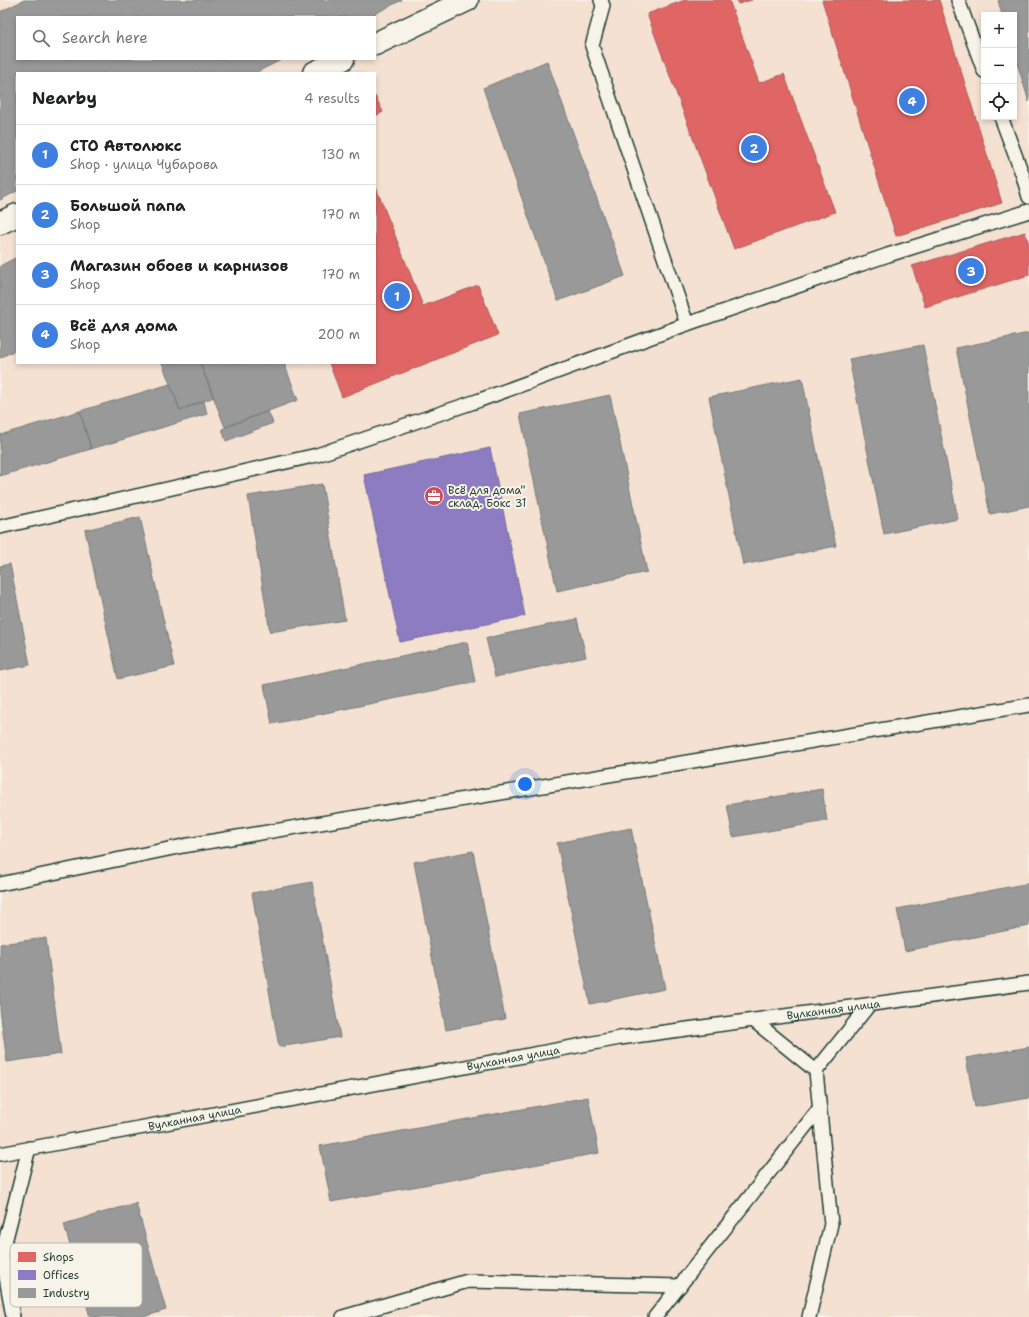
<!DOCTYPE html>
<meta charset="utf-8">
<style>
:root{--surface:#fff;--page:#f2f2f2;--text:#202124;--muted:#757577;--line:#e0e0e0;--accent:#d1495b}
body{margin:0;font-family:"Shantell Sans",sans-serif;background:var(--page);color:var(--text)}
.controls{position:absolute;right:12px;top:12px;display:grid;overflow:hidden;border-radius:0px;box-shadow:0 2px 6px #0003}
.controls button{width:36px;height:36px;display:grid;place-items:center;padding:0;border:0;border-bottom:1px solid var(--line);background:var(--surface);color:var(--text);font:20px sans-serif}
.you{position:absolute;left:525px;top:784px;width:14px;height:14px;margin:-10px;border:3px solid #fff;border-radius:50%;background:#1a73e8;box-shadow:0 0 0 6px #1a73e833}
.badge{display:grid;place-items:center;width:26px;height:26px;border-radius:50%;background:var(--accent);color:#fff;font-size:13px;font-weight:700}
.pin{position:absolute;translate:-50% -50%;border:2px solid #fff;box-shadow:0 1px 4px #0006}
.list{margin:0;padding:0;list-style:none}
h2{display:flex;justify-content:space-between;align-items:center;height:52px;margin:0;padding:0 16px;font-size:17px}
h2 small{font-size:13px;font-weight:400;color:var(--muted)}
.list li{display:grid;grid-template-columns:26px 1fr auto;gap:12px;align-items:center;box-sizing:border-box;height:60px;padding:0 16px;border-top:1px solid var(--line)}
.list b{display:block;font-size:15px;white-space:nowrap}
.list p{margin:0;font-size:13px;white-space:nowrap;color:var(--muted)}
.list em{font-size:13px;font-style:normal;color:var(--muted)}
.icon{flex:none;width:22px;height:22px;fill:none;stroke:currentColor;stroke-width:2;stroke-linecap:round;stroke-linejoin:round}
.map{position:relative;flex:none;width:1029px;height:1317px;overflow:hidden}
.search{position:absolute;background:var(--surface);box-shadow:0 2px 6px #0003;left:16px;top:16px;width:360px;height:44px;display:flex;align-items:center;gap:10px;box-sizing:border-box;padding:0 14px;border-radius:0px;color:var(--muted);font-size:15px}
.panel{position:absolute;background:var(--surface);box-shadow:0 2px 6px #0003;left:16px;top:72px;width:360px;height:292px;border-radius:0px}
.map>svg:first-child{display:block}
.built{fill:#f4e1d2;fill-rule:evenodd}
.shops{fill:#e06666;stroke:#a65a57}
.offices{fill:#8e7cc3;stroke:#6d6998}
.industry{fill:#999;stroke:#747d7b}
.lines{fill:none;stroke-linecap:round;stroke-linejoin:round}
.service-casing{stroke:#1f3d34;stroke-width:16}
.tertiary-casing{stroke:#1f3d34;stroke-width:25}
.service{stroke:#f7f3e8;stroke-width:13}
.tertiary{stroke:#f7f3e8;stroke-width:22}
.labels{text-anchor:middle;stroke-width:4;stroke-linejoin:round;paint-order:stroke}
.poi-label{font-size:11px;fill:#1f3d34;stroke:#f7f3e8;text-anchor:start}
.street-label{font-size:11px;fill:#1f3d34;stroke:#f7f3e8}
.key{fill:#f7f3e8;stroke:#b6bcb2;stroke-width:1}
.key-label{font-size:11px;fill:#1f3d34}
</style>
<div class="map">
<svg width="1029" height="1317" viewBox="0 0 1029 1317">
<rect width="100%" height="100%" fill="#f7f3e8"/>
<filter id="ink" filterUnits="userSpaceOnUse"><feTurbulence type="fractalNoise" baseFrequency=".025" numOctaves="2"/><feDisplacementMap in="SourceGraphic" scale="8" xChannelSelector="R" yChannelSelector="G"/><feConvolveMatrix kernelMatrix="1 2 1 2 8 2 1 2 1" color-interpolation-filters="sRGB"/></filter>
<g filter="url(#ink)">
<path class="built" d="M0,0h1029v1317h-1029zM984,15h30v102h-30zM17,17h358v42h-358zM17,73h358v290h-358z"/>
<path class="shops" d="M685,0h44l30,83 25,-9 51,138 -101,37 -87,-235z
M737,0h15l-14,4z
M822,0h117l63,203 -106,33z
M375,96l8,16 -8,4z
M375,185l48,121 55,-21 20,50 -156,62 -13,-34h46z
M1025,232l4,12v31l-104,32 -13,-41z"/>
<path class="offices" d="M490,448l35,168 -125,26 -36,-167z"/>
<path class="industry" d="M24,0h378l-34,17h-351v42h266l-28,14h-238v118l-17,9v-188z
M998,0h31v102l-15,-49v-38h-12z
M547,61l78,215 -67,25 -75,-213z
M17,257v92l-17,9v-92z
M1029,333v173l-39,8 -34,-166z
M923,345l35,174 -74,15 -35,-175z
M162,363h38l14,34 -34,13z
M200,363h84l14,37 -73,27z
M802,378l34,168 -93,19 -34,-168z
M170,384l10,26 24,-9 3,13 -116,35 -11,-38z
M610,395l37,177 -90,19 -37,-177z
M80,411l11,38 -91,27v-41z
M268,411l5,12 -47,18 -4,-12z
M322,484l23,136 -75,12 -22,-136z
M140,517l34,149 -56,13 -33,-149z
M10,564l20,101 -30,6v-105z
M577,619l9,38 -91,20 -9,-39z
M467,642l8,40 -203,42 -8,-39z
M822,789l5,32 -94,16 -6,-32z
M631,828l34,161 -75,15 -33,-161z
M473,851l32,168 -59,11 -32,-168z
M312,882l28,155 -61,10 -27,-154z
M1029,883v43l-124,25 -8,-42z
M46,938l15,116 -54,8 -7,-52v-66z
M1029,1047v51l-54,9 -9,-49z
M588,1097l11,56 -268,49 -11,-56z
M136,1203l30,107 -23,7h-53l-26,-93z"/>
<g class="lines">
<defs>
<g id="service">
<path d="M601,0l2,6 -11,40 95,278"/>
<path d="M958,0l26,71"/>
<path d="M1001,117l22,59 6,21"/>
<path d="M0,527l317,-72 163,-55 207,-76 201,-69 141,-44"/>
<path d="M0,884l183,-38 846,-141"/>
<path d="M753,1020l63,51 15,153 -22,93"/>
<path d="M816,1071l53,-66"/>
<path id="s1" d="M0,1154l620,-116 409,-55"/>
<path d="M13,1317l-11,-63 27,-106"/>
<path d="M343,1317l125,-36 212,5"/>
<path d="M655,1317l164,-208"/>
</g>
<path id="tertiary" d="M375,44l92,-44
M314,73l29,-14
M0,223l17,-8"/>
</defs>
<use href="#service" class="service-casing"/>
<use href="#tertiary" class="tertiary-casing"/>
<use href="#service" class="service"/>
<use href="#tertiary" class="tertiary"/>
</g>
</g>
<defs>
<symbol id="office-disc" viewBox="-11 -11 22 22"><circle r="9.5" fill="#d1495b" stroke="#f7f3e8"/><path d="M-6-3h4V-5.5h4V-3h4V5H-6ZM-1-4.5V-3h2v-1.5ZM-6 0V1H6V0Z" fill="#fff"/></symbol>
</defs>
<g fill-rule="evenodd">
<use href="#office-disc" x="423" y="485" width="22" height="22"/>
</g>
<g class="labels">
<g class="poi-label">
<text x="448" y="494">Всё для дома"<tspan x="448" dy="13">склад. Бокс 31</tspan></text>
</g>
<g class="street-label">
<text dy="4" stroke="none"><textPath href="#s1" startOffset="846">Вулканная улица</textPath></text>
<text dy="4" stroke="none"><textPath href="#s1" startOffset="522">Вулканная улица</textPath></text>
<text dy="4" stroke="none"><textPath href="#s1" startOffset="198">Вулканная улица</textPath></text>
</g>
</g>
<rect x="10" y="1243" width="132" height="64" rx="6" class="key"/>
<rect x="18" y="1252" width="18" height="10" fill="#e06666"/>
<rect x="18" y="1270" width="18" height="10" fill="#8e7cc3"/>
<rect x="18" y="1288" width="18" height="10" fill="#999"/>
<g class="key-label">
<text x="43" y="1261">Shops</text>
<text x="43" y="1279">Offices</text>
<text x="43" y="1297">Industry</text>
</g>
</svg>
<div class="controls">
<button>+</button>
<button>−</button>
<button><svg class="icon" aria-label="locate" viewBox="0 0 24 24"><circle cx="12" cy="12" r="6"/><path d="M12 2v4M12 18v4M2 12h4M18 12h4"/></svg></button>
</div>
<div class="you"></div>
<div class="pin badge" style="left:397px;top:296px;background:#3f7fe0">1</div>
<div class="pin badge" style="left:754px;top:148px;background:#3f7fe0">2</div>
<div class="pin badge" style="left:971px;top:271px;background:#3f7fe0">3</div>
<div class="pin badge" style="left:912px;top:101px;background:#3f7fe0">4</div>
<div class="search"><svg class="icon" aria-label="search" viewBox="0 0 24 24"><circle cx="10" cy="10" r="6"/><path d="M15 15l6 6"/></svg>Search here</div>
<section class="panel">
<h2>Nearby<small>4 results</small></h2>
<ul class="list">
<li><span class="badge" style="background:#3f7fe0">1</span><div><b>СТО Автолюкс</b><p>Shop · улица Чубарова</p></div><em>130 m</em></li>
<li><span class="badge" style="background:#3f7fe0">2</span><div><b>Большой папа</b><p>Shop</p></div><em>170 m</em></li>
<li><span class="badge" style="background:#3f7fe0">3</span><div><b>Магазин обоев и карнизов</b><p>Shop</p></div><em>170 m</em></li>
<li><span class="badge" style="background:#3f7fe0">4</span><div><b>Всё для дома</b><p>Shop</p></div><em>200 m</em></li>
</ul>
</section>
</div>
